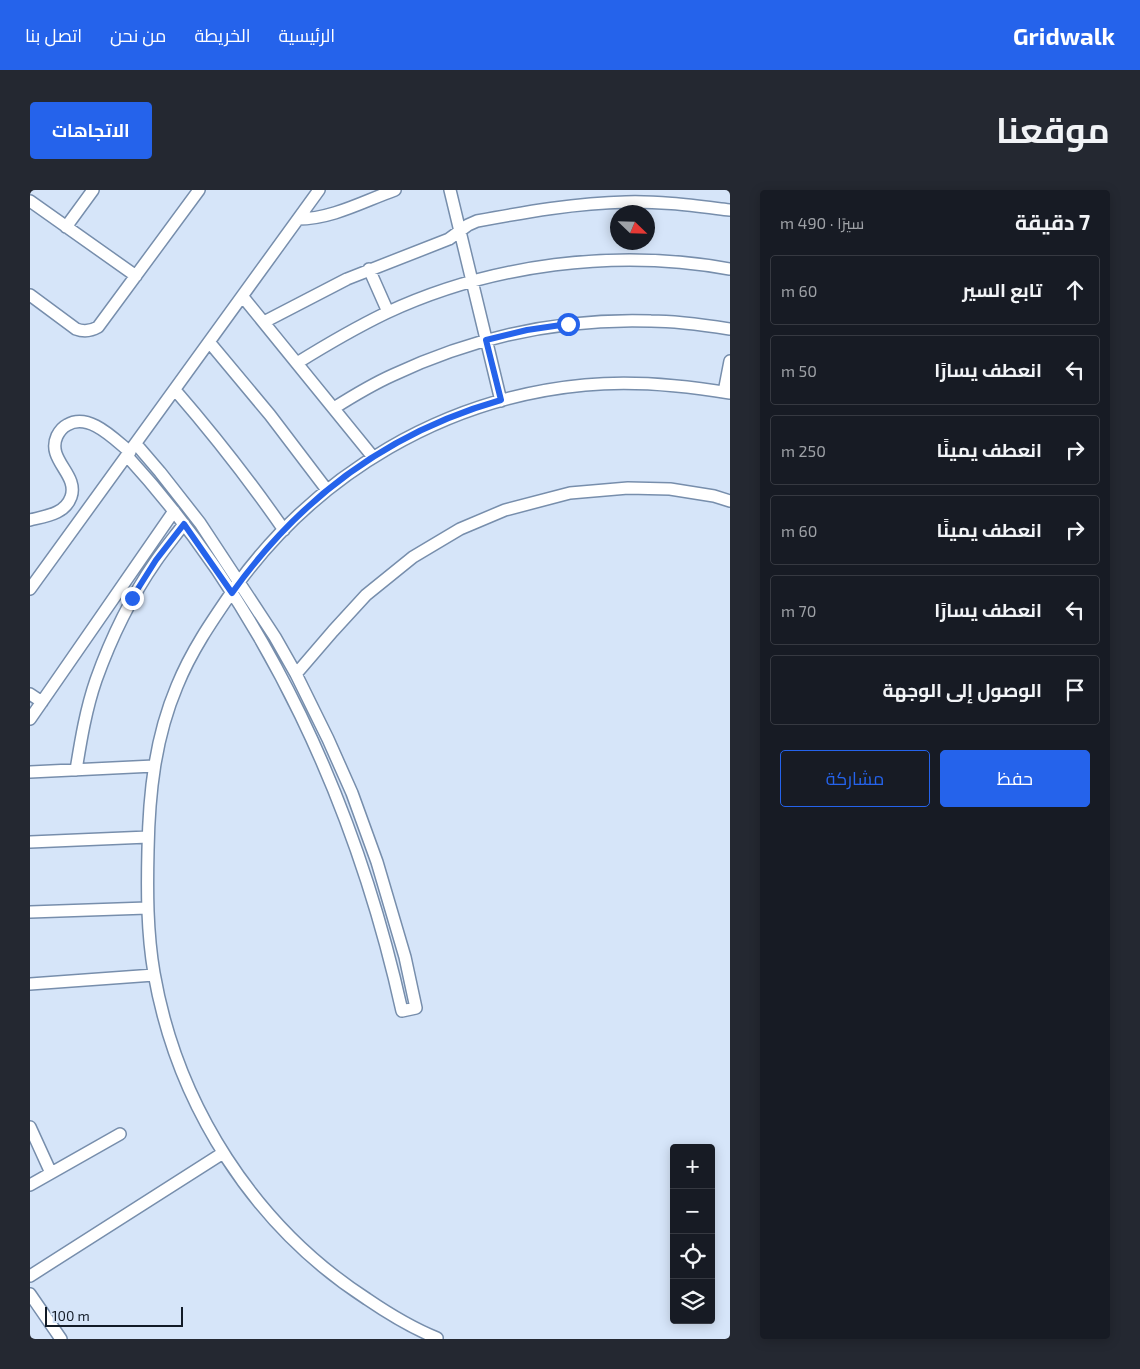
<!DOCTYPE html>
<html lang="ar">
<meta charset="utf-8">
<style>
:root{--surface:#171b24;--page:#242831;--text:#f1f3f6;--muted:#9ea1a6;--line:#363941;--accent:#2563eb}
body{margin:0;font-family:"Exo 2",Cairo,sans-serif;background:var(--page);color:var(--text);direction:rtl}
.controls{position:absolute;right:15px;bottom:15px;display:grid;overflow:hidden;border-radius:5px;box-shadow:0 2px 12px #0003}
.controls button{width:45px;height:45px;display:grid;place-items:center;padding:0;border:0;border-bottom:1px solid var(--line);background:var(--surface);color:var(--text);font:25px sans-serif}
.compass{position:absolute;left:580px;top:15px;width:45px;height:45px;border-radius:50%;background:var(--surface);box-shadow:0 2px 12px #0003;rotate:113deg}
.scale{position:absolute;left:15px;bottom:12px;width:138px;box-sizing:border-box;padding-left:5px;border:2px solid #121b27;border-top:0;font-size:14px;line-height:18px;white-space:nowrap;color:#121b27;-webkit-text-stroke:4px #d6e5f9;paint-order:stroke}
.stop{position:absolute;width:15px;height:15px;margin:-11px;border:4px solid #2563eb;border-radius:50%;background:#fff}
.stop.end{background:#2563eb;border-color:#fff;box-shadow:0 1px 5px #0008}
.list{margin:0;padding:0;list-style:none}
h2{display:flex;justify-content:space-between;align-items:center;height:65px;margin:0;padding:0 20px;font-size:21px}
h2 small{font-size:16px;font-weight:400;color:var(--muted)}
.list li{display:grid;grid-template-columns:32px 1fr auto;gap:15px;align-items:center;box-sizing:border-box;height:70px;margin:0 10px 10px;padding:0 10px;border:1px solid var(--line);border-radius:5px}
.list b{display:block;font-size:19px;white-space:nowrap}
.list em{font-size:16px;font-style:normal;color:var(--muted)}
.actions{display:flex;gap:10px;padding:15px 20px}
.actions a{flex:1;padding:11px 0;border:1px solid var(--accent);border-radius:5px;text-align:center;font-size:18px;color:var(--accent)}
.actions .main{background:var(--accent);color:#fff}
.icon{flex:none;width:28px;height:28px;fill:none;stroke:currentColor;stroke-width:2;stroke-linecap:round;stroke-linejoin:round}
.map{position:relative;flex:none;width:700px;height:1149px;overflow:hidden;direction:ltr;border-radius:5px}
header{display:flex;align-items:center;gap:30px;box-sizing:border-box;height:70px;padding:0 25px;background:var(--accent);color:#fff}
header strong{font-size:24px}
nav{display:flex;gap:28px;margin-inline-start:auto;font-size:18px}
.intro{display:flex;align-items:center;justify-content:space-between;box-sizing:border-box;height:120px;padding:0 30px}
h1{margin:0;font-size:35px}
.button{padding:12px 22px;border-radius:5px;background:var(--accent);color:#fff;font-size:18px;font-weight:700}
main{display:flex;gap:30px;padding:0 30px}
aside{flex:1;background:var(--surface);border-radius:5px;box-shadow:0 2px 12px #0003}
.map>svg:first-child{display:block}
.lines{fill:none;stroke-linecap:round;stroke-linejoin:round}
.minor-casing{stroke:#778eac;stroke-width:14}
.minor{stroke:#fff;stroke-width:11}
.route{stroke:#2563eb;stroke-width:6}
</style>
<header>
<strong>Gridwalk</strong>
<nav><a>الرئيسية</a><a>الخريطة</a><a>من نحن</a><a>اتصل بنا</a></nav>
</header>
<div class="intro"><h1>موقعنا</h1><a class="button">الاتجاهات</a></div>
<main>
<aside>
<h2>7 دقيقة<small>سيرًا · 490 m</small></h2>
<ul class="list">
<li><svg class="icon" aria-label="ahead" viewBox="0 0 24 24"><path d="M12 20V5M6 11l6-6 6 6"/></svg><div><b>تابع السير</b></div><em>60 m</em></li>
<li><svg class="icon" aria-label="left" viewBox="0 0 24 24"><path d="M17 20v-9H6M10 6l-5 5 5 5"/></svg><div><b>انعطف يسارًا</b></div><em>50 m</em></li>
<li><svg class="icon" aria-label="right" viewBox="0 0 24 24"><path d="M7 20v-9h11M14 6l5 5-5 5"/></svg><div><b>انعطف يمينًا</b></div><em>250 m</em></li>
<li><svg class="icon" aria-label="right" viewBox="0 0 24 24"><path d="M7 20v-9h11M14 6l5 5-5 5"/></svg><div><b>انعطف يمينًا</b></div><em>60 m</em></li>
<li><svg class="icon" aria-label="left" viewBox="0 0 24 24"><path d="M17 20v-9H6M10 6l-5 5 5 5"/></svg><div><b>انعطف يسارًا</b></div><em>70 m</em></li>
<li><svg class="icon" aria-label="arrive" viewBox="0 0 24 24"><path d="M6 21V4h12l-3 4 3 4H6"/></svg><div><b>الوصول إلى الوجهة</b></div></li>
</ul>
<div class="actions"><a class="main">حفظ</a><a>مشاركة</a></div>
</aside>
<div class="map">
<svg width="700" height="1149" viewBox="0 0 700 1149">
<rect width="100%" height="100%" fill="#d6e5f9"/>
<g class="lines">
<defs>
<path id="minor" d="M420,0l51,211
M0,11l106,75
M268,29c34,0 66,-18 97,-29
M36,37l27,-37
M339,79l19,43
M0,105l46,34c8,3 15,2 22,-2l101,-137
M213,107l130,160
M234,132l83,-43 102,-40 19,-14 9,-4c49,-9 99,-18 149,-19 35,-1 70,4 104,8
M180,153l60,72 57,75
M267,173c29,-18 58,-35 89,-50 105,-49 230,-65 344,-44
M145,200c39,45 75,91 109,140
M694,202l6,-31
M304,218c19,-12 39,-24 59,-33 81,-38 169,-57 258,-54 26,0 53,4 79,8
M97,266c141,154 230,352 275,555l14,-3 -11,-51 -28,-95 -25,-69 -24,-54 -32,-65 -21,-37 -75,-114 -40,-51 -24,-28
M0,330c16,-4 35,-6 41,-23 8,-23 -25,-37 -14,-61 2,-4 6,-9 10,-11 22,-13 47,14 63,27
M0,399l289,-399
M266,484l37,-43 33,-36 47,-38 47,-28 45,-19 65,-17 58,-5 42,1 44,7 16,5
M0,504l12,8
M0,529l144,-208
M46,580c5,-31 10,-61 20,-90 15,-42 35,-83 60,-119 9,-13 19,-25 28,-37
M0,582l124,-6
M0,652l118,-5
M0,722l117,-4
M0,794l124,-9
M0,937l21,46
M0,995l90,-51
M0,1086l193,-123
M0,1104l31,45
M407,1148c-25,-10 -48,-24 -70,-39 -113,-73 -190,-194 -213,-326 -7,-41 -7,-82 -6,-123 1,-57 7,-112 29,-164 15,-37 37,-68 59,-100 82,-113 209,-188 349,-201 49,-5 97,0 145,8"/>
</defs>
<use href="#minor" class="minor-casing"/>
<use href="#minor" class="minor"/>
</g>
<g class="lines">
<path class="route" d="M102,408l24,-38 28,-36 48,69c67,-94 156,-161 269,-193l-15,-60 41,-10 41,-6"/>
</g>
</svg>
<div class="controls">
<button>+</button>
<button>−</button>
<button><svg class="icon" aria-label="locate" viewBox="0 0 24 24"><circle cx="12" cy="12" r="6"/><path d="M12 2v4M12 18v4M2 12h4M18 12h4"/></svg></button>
<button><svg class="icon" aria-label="layers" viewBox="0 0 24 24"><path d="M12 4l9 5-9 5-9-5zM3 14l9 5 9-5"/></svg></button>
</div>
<svg class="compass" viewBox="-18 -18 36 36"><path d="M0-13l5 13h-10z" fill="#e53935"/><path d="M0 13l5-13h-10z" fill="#9ea1a6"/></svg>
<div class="scale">100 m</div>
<div class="stop" style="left:538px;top:134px"></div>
<div class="stop end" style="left:102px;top:408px"></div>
</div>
</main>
